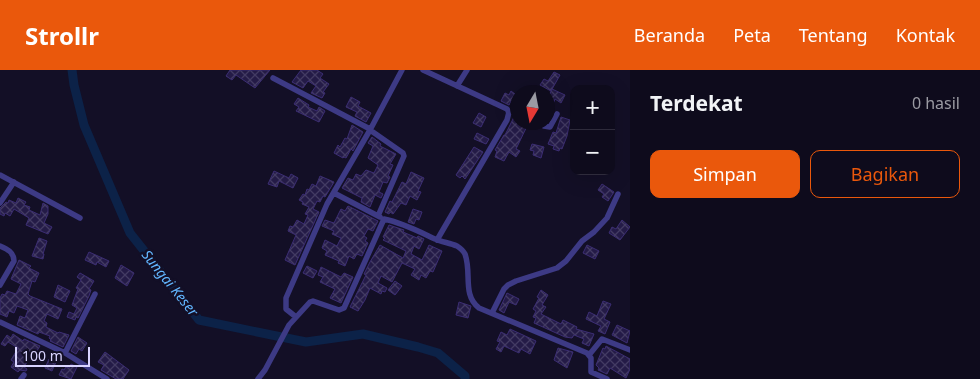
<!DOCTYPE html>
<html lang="id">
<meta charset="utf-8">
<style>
:root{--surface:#0e0b1c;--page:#171425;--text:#f1f3f6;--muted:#9b9ba3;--line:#2e2b3b;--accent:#ea580c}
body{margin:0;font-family:"Noto Sans",sans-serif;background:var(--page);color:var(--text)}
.controls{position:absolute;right:15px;top:15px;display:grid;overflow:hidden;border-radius:10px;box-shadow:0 5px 20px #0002}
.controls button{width:45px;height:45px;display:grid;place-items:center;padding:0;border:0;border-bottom:1px solid var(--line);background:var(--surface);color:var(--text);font:25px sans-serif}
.compass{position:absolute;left:510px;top:15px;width:45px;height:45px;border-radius:50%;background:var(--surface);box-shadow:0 5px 20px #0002;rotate:190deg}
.scale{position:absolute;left:15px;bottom:12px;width:75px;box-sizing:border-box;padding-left:5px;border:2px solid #d9d4ff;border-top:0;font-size:14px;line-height:18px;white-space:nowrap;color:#d9d4ff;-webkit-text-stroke:4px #130f26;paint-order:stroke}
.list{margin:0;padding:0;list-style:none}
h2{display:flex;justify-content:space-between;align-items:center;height:65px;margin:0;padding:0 20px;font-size:21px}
h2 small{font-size:16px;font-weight:400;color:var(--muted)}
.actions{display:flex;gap:10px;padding:15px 20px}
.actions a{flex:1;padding:11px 0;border:1px solid var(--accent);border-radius:10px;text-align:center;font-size:18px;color:var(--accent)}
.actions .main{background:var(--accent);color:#fff}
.map{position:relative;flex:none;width:630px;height:309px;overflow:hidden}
header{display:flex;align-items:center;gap:30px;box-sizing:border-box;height:70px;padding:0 25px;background:var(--accent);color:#fff}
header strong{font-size:24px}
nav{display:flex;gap:28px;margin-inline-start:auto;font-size:18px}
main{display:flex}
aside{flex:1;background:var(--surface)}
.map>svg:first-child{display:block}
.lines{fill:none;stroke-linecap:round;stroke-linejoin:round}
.river{stroke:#0c2248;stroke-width:9}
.building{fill:url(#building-cross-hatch);stroke:#3b2d73}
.minor{stroke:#3d3a85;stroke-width:5.5}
.labels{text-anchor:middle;stroke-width:5;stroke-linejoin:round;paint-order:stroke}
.water-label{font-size:14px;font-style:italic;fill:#62b6ff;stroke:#130f26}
</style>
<header>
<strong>Strollr</strong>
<nav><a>Beranda</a><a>Peta</a><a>Tentang</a><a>Kontak</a></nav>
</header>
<main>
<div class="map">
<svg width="630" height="309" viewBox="0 0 630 309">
<defs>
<pattern id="building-cross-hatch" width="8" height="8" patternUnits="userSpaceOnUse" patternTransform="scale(1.25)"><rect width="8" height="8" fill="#241b47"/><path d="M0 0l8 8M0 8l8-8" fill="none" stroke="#433b63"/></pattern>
</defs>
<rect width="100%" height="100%" fill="#130f26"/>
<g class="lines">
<path class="river" d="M72,0l2,15 10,40 46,108 69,87 107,22 57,-8 55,13 20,6 27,23v3"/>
</g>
<path class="building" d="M230,0h40l-15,18 -19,-13 -4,5 -6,-4z
M301,0h16l6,4 -3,4 9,6 -6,8 2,1 -3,5 -11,-5 5,-7 -8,-5 -5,7 -11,-6z
M554,2l6,3 -9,16 -11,-6 4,-6 4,2z
M552,19l13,6 -4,8 -6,-4 -4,10h2l-5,13v-24z
M511,21l4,3 -6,11 -8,-4 4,-8 4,2z
M351,27l9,5 -2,4 13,7 -5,9 -11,-6 2,-4 -11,-5z
M298,28l11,7 -1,2 9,4 2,-4 6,4 -6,11 -23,-11 3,-4 -5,-3z
M479,43l7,4 -5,10 -8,-4z
M514,47l4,1v4h11l-13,27 4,2 -4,6 -7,-5 -5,9 -9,-4 2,-6 -2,-1 9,-15h1z
M561,47l9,3 -3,16 -5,13 -2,-1 -1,3 -6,-2 1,-3 -6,-2 5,-12 3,1z
M352,55l11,7 -10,19 -2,-2 -5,9 -2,-1 -1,1 -9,-5 4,-8 2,2 5,-9 2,1z
M477,63l12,6 -3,5 -12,-5z
M372,67l9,7 -1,2 16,8 -6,10 3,1 -5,11 2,1 -3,6 -4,-1 -4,10 4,2 -2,4 -6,-3 -5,12 -9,-5 1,-4 -20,-10 6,-10 5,2 3,-6 5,2 5,-6 8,3 4,-8 -10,-7 5,-12 -5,-3z
M532,74l12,3 -3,11 -8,-3 1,-4 -4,-1z
M474,77l9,5 -18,27 -3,-3 -2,2 -4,-3z
M274,101l15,7 2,-4 7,4 -5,10 -14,-7 -2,6 -9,-3z
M411,102l13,6 -6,13 3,1 -4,8 -7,-4 -4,9 -5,-2 -8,11 -3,-2 -1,2 -4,-2 5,-11 2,1 10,-20 4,2z
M320,106l14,6 -9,15 -2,-1 -3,6 -3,-1 -4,8 6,3 -24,53 -10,-5 11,-25 -8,-4 2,-5 3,1 4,-7 7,4 4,-9 -3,-1 4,-7 -7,-3 1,-2 -4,-2 4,-6 2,1 2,-6 2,1 3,-6 4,2z
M602,114l12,8 -6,9 -6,-4 2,-3 -6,-4z
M18,128l8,4 -2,3 6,2 -1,3 11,5 3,-12 5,3v8l-4,9 8,4 -4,7 -22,-9 3,-7 -15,-9 -4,7 -5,-3 -1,3 -4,-2v-6l6,-6 2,1 1,-3 7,3z
M348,136l30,15 -5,10 -5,-2 -4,7 3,2 -2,3 3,2 -6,13 -5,-2 -3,5 -5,-3 -4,10 -7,-3 1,-2 -14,-6 2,-4 -5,-3 3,-8 12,6 4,-8 -9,-4 2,-3 -12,-5 3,-6 9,3 7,-14 4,2z
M413,139l9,3 -3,8 -3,-1 -2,5 -6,-2z
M622,150l8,7 -10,13 -11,-7 3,-6 4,2z
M389,155l15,5 -1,2 14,6 1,-2 6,3 -5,10 -5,-3 -3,8 11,6 7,-15 13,6 -9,21 -3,-1 -4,7 -5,-3 -2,5 -8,-5 4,-6 -13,-6 -10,19 -11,-6 -3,7 9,5 -2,4 -3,-1 -1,3 -11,-6 -5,12 -7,11 -8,-4 16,-32 -2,-1 6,-12 10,-17 23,13 3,-7 -23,-11 2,-2 -2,-1z
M39,168l8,3 -4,13h1l-1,5 -11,-3z
M587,175l12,6 -4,8 -12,-6z
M89,182l20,9 -3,6 -9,-5 -1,3 -11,-5z
M19,190l12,6 -2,2 10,5 -4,9 -3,-1 -4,13 2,2 32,13 -4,10 -11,-5 -3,7 3,2 -1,4 12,6 1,-1 10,3 -6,12 -13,-6 1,-1 -2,-2 1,-2 -11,-4 -1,2 -21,-9 3,-9 5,2 3,-8 -11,-4 -3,7 -5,-2 -2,6 -7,-3v-16l2,-4 3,1 2,-4 9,3 5,-10 -10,-5z
M121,195l13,8 -7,13 -12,-8z
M307,196l10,5 -4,7 -10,-5z
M321,197l20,10 3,-4 9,4 -12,26 -11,-5 5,-9 -15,-7 3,-5 -5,-2z
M80,203l14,8 -5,8 2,1 -2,6 -11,22 -2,-1 -1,3 -8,-3 2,-5 5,2 3,-6 -5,-3 6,-16 -2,-1 5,-8 -4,-3z
M395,211l7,5 -7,9 -7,-5z
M58,215l12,6 -5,11 -11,-5z
M541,220l7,5 -6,10 4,2 -5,7 20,10 2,-4 14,7 -1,2 18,5 -5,12 -7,-3 2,-4 -10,-4 -2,3 -7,-1 -31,-14 2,-5 -3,-1 3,-6 -3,-2 6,-11 -2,-1z
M507,223l12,6 -3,6 -7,-3 -5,11 -5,-3z
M603,231l8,3 -7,15 6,3 -5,12 -7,-3 3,-5 -15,-7 3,-7 8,4z
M459,232l12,4 -3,12 -12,-3z
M617,255l13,6 -3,12 -15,-8z
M510,259l26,12 -6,13 -9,-5 -2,4 -15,-7 -3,6 -5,-3 4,-7 -3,-1 4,-9 6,3z
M13,264l10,7 1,-2 16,7 -5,8 -2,-2 -9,15 3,2 -1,2 -6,-1 -2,2 -7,-5 3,-5 -3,-2 7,-12 -10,-6 -3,4 -4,-2 6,-9 4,3z
M78,267l9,6 -5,8 -3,-2 -3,5 -5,-3z
M606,276l24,13v10l-4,9 -16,-10 -3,6 -9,-4 1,-2 -3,-3 7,-17 2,1z
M558,278l15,4 -6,16 -13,-8z
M105,282l24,18 -6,9h-7l-15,-9 3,-5 -6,-3z
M49,289l7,3 -4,9 -7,-3z
M71,294l6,3 -6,12 -12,-4 3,-6 2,1 2,-3 3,1z"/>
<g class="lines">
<path class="minor" d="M423,0l84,39 2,3 -2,8 -70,120
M273,8l97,51
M457,16l10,-16
M508,41l10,2
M536,52l8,4 6,1 7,-13
M370,60l33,23 1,3 -26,60
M0,105l80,43
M334,123l46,24
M0,133l14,-21
M0,176c7,3 14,6 14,15l-14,24
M492,243l12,-24 4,-4 8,-4 41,-13 9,-7 16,-20 12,-9 13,-14 11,-24
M296,247l-10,-8v-11l41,-94 43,-74 32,-60
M0,252l65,31 42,26
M65,283l30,-59
M589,285l13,-16 28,11
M21,309l3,-4
M258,309l7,-9 24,-45 21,-23 3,-1 26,9 5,-2 40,-89c19,4 34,12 51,20 7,3 15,4 22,7 3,2 6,4 8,8 7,19 -3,41 14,54l108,45 4,5v14l16,7"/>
</g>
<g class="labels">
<g class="water-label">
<text transform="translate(170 213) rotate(51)" y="5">Sungai Keser</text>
</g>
</g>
</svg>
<div class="controls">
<button>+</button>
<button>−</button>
</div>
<svg class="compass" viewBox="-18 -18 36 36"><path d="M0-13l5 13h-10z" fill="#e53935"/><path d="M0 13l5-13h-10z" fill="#9b9ba3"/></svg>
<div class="scale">100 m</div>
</div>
<aside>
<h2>Terdekat<small>0 hasil</small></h2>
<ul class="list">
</ul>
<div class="actions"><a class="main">Simpan</a><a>Bagikan</a></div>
</aside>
</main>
